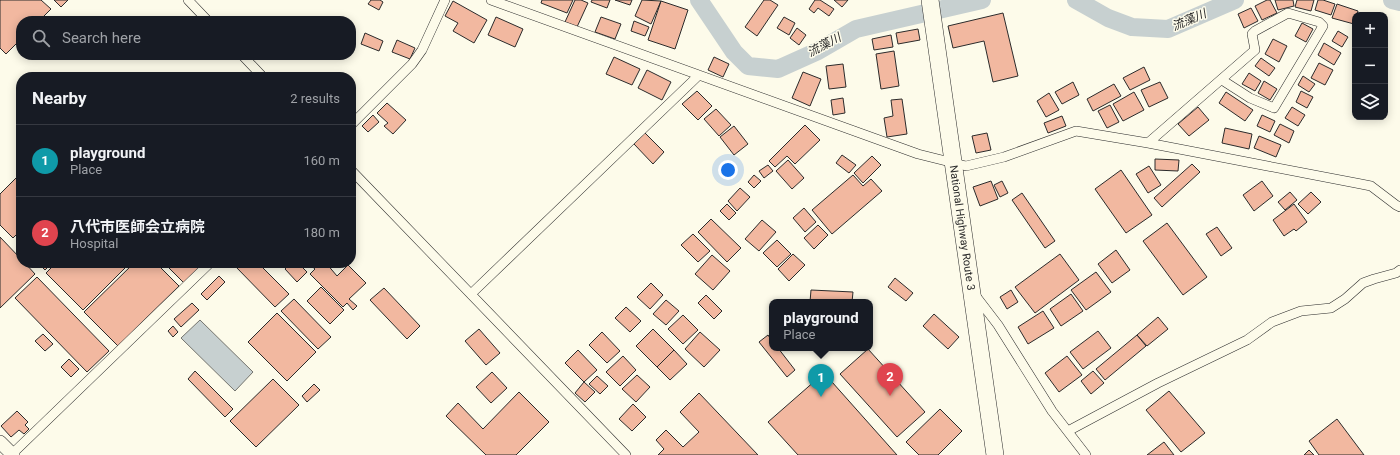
<!DOCTYPE html>
<meta charset="utf-8">
<style>
:root{--surface:#171b24;--page:#242831;--text:#f1f3f6;--muted:#9ea1a6;--line:#363941;--accent:#2563eb}
body{margin:0;font-family:Roboto,"Noto Sans JP",sans-serif;background:var(--page);color:var(--text)}
.controls{position:absolute;right:12px;top:12px;display:grid;overflow:hidden;border-radius:8px;box-shadow:0 2px 10px #0003}
.controls button{width:36px;height:36px;display:grid;place-items:center;padding:0;border:0;border-bottom:1px solid var(--line);background:var(--surface);color:var(--text);font:20px sans-serif}
.you{position:absolute;left:728px;top:170px;width:14px;height:14px;margin:-10px;border:3px solid #fff;border-radius:50%;background:#1a73e8;box-shadow:0 0 0 6px #1a73e833}
.badge{display:grid;place-items:center;width:26px;height:26px;border-radius:50%;background:var(--accent);color:#fff;font-size:13px;font-weight:700}
.pin{position:absolute;translate:-50% -33px;filter:drop-shadow(0 1px 2px #0008)}
.pin::after{content:'';position:absolute;top:21px;width:14px;height:12px;background:inherit;clip-path:polygon(0 0,100% 0,50% 100%)}
.popup{position:absolute;left:769px;top:299px;width:104px;height:52px;box-sizing:border-box;display:grid;place-content:center;border-radius:8px;background:var(--surface);filter:drop-shadow(0 1px 3px #0005);font-size:13px;white-space:nowrap;color:var(--muted)}
.popup b{font-size:15px;color:var(--text)}
.popup::after{content:'';position:absolute;left:50%;top:100%;margin-left:-8px;border:8px solid transparent;border-top-color:var(--surface)}
.list{margin:0;padding:0;list-style:none}
h2{display:flex;justify-content:space-between;align-items:center;height:52px;margin:0;padding:0 16px;font-size:17px}
h2 small{font-size:13px;font-weight:400;color:var(--muted)}
.list li{display:grid;grid-template-columns:26px 1fr auto;gap:12px;align-items:center;box-sizing:border-box;height:72px;padding:0 16px;border-top:1px solid var(--line)}
.list b{display:block;font-size:15px;white-space:nowrap}
.list p{margin:0;font-size:13px;white-space:nowrap;color:var(--muted)}
.list em{font-size:13px;font-style:normal;color:var(--muted)}
.icon{flex:none;width:22px;height:22px;fill:none;stroke:currentColor;stroke-width:2;stroke-linecap:round;stroke-linejoin:round}
.map{position:relative;flex:none;width:1400px;height:455px;overflow:hidden}
.search{position:absolute;background:var(--surface);box-shadow:0 2px 10px #0003;left:16px;top:16px;width:340px;height:44px;display:flex;align-items:center;gap:10px;box-sizing:border-box;padding:0 14px;border-radius:16px;color:var(--muted);font-size:15px}
.panel{position:absolute;background:var(--surface);box-shadow:0 2px 10px #0003;left:16px;top:72px;width:340px;height:196px;border-radius:16px}
.map>svg:first-child{display:block}
.water{fill:#c7d0d0;stroke:#74746e}
.lines{fill:none;stroke-linecap:round;stroke-linejoin:round}
.river{stroke:#c7d0d0;stroke-width:18}
.building{fill:#f2b8a0;stroke:#2b2b2b}
.street-casing{stroke:#2b2b2b;stroke-width:10}
.secondary-casing{stroke:#2b2b2b;stroke-width:14}
.highway-casing{stroke:#2b2b2b;stroke-width:18}
.street{stroke:#fdfbea;stroke-width:9}
.secondary{stroke:#fdfbea;stroke-width:13}
.highway{stroke:#fdfbea;stroke-width:17}
.labels{text-anchor:middle;stroke-width:3;stroke-linejoin:round;paint-order:stroke}
.street-label{font-size:11px;fill:#2b2b2b;stroke:#fdfbea}
.water-label{font-size:12px;font-style:italic;fill:#2b2b2b;stroke:#fdfbea}
</style>
<div class="map">
<svg width="1400" height="455" viewBox="0 0 1400 455">
<rect width="100%" height="100%" fill="#fdfbea"/>
<path class="water" d="M200,320l53,52 -18,19 -54,-53z"/>
<g class="lines">
<path class="river" d="M699,0l35,52 14,14 30,3 40,-18 38,-22 126,-29
M1076,0l32,18 24,9 36,2 67,-29
M1392,0l8,2"/>
</g>
<path class="building" d="M0,0h41l10,9 -12,12h-18v18l-15,15 -6,-6z
M54,0h14l-7,7z
M371,0h9l3,2 -4,8 -11,-6z
M542,0h31l-6,13 -26,-10z
M575,0h6l7,3 -11,24 -12,-5z
M592,0h18l-3,8 -16,-6z
M615,0h17l-2,5z
M642,0l19,1 -10,23 -16,-8z
M764,0h6l8,5 -21,31 -12,-9z
M815,0h5l14,9 -5,7 -11,-8 -4,5 -5,-4z
M834,0h14l-6,7z
M1267,0h3l7,13 -15,7 -7,-14z
M1275,0h18l1,6 -16,4z
M1297,0h17l-3,11 -16,-4z
M1318,0h5l12,4 -4,11 -16,-5z
M453,1l34,19 -13,23 -21,-12 5,-8 -13,-7z
M661,1l27,9 -13,39 -27,-9z
M1337,4l21,7 -1,4h-2l-1,9 -22,-6z
M1251,8l7,13 -14,7 -6,-14z
M1003,13l15,63 -25,6 -9,-41 -31,7 -5,-22z
M496,17l27,12 -8,18 -27,-12z
M601,17l20,7 -6,15 -20,-7z
M784,17l11,6 -6,12 -12,-7z
M634,21l15,6 -4,9 -14,-5z
M1302,23l11,6 -7,13 -11,-6z
M797,28l9,7 -7,10 -9,-7z
M918,29l2,11 -22,4 -2,-11z
M1338,31l10,6 -6,10 -10,-6z
M365,33l18,8 -4,10 -18,-7z
M891,35l2,12 -19,3 -2,-11z
M1273,39l14,7 -8,16 -14,-8z
M397,40l18,8 -5,11 -18,-7z
M1324,43l17,10 -7,12 -16,-10z
M894,51l5,35 -18,3 -5,-35z
M614,57l26,12 -8,16 -26,-11z
M714,57l15,7 -6,13 -15,-7z
M1261,58l14,10 -6,8 -14,-10z
M1319,63l14,7 -8,15 -14,-7z
M843,64l3,23 -17,2 -3,-23z
M1144,67l6,13 -20,10 -7,-12z
M647,70l24,12 -9,18 -24,-12z
M803,72l18,7 -11,27 -18,-8z
M1249,73l12,8 -6,10 -13,-7z
M1303,76l12,8 -6,8 -11,-7z
M1264,81l13,8 -7,11 -12,-7z
M1073,82l6,13 -17,9 -7,-12z
M1160,82l8,16 -19,9 -8,-17z
M1114,84l7,12 -28,15 -6,-12z
M697,91l15,15 -14,14 -16,-16z
M1301,91l12,6 -6,11 -11,-6z
M1134,92l10,18 -21,11 -10,-17z
M1226,92l27,18 -8,11 -26,-18z
M1049,93l10,17 -13,7 -9,-16z
M843,98l2,15 -12,2 -2,-15z
M902,99l5,35 -20,3 -3,-19 9,-2 -2,-16z
M387,103l19,17 -13,14 -9,-8 4,-3 -11,-10z
M1110,105l9,17 -12,6 -9,-17z
M1198,107l11,13 -20,16 -11,-12z
M1292,107l13,8 -7,11 -13,-8z
M716,109l15,16 -12,11 -15,-17z
M373,115l6,7 -11,10 -6,-6z
M1262,115l13,6 -5,11 -13,-6z
M1062,116l4,10 -18,7 -4,-10z
M1280,124l14,7 -5,12 -15,-8z
M805,125l15,15 -25,24 -8,-8 -12,11 -6,-6z
M734,126l14,18 -14,11 -14,-18z
M1225,128l27,6 -3,15 -27,-6z
M645,133l19,19 -11,12 -19,-20z
M987,133l4,17 -15,3 -4,-17z
M1259,136l22,9 -5,12 -22,-9z
M842,155l14,10 -7,8 -13,-10z
M872,156l9,9 -18,18 -9,-10z
M1155,159l24,1 -1,11 -23,-1z
M788,160l16,18 -12,11 -16,-18z
M1192,164l8,8 -38,35 -8,-9z
M768,165l5,6 -9,7 -5,-7z
M1149,166l12,19 -13,8 -12,-19z
M1121,170l31,45 -26,18 -31,-44z
M21,173v57l-8,8 -13,-13v-31z
M754,175l7,6 -7,7 -6,-6z
M853,175l10,11 8,-7 11,12 -50,43 -20,-24z
M991,181l7,18 -18,7 -7,-19z
M1002,181l6,12 -8,4 -6,-12z
M1262,181l11,15 -19,15 -11,-16z
M740,188l10,9 -13,14 -9,-10z
M1290,192l7,8 -12,10 -7,-8z
M1311,192l10,10 -13,12 -10,-10z
M1022,193l33,48 -10,7 -33,-48z
M727,204l9,9 -7,7 -9,-9z
M1294,204l13,18 -11,9 -2,-2 -10,7 -11,-16z
M804,208l12,14 -11,10 -12,-14z
M711,219l30,29 -14,14 -29,-30z
M762,220l14,12 -17,19 -14,-12z
M1167,223l40,54 -24,18 -40,-54z
M818,225l10,10 -14,14 -10,-11z
M1217,227l15,21 -11,8 -15,-22z
M693,234l17,17 -12,11 -17,-17z
M0,237l21,22v4h4l10,11 -35,34z
M21,237v9l-4,-5z
M777,240l14,14 -14,13 -14,-14z
M1116,250l14,20 -18,13 -14,-19z
M793,254l12,11 -16,16 -11,-12z
M1060,254l19,26 -44,33 -20,-26z
M712,255l18,16 -17,19 -18,-16z
M38,263h14l-7,7z
M56,263h74l-47,47 -37,-37z
M134,263h22l23,23 -61,60 -34,-34z
M164,263h40l-20,20z
M238,263h20l31,31 -14,13 -40,-41z
M291,263h7l9,9 -10,10 -12,-13z
M308,263h18l11,13 11,-11 18,18 -17,16 8,7 -4,4 -6,-7 -4,4 -33,-33 5,-5z
M1096,272l15,20 -25,18 -15,-20z
M219,276l6,6 -18,18 -6,-6z
M37,277l72,74 -22,21 -72,-74z
M895,278l18,15 -7,8 -18,-14z
M651,283l12,12 -13,14 -13,-12z
M321,287l23,23 -14,14 -23,-23z
M384,288l36,38 -13,13 -37,-39z
M811,290l42,2 -1,10h-42z
M1011,290l7,12 -11,7 -7,-12z
M1071,294l12,17 -22,15 -11,-17z
M706,295l16,16 -8,8 -16,-16z
M294,299l37,38 -13,12 -37,-38z
M666,300l13,11 -13,14 -13,-11z
M192,303l7,7 -18,17 -7,-8z
M626,307l15,14 -11,11 -15,-14z
M1043,311l11,17 -26,16 -10,-17z
M277,313l39,39 -29,29 -39,-39z
M934,314l25,23 -11,12 -25,-23z
M683,315l15,15 -15,14 -15,-15z
M1158,317l10,12 -21,17 -10,-11z
M173,326l5,6 -5,5 -5,-6z
M479,329l21,24 -14,12 -21,-24z
M653,329l21,21 -17,17 -21,-21z
M1098,331l13,17 -28,21 -13,-17z
M602,332l18,19 -13,12 -18,-18z
M700,332l20,18 -16,17 -19,-18z
M43,334l10,10 -8,7 -10,-10z
M768,335l4,6v7h6l17,22 -8,7 -28,-35z
M1137,335l9,11 -41,34 -9,-11z
M868,349l57,63 -28,25 -57,-63z
M578,350l19,20 -13,12 -19,-19z
M674,350l13,14 -17,16 -13,-13z
M623,356l13,14 -16,16 -14,-14z
M1067,356l15,19 -23,17 -14,-19z
M69,359l10,10 -8,8 -10,-10z
M195,371l38,38 -8,8 -37,-38z
M1093,371l11,12 -13,11 -10,-13z
M492,372l15,16 -16,15 -15,-16z
M824,373l73,82h-99l-30,-33z
M637,375l13,12 -14,15 -14,-13z
M597,376l11,10 -8,8 -11,-10z
M273,379l26,26 -43,42 -26,-26z
M584,382l11,10 -10,10 -10,-9z
M314,384l6,6 -13,12 -5,-6z
M1169,391l36,42 -24,19 -35,-42z
M519,392l30,30 -33,33h-30l-40,-39 12,-13 25,26z
M699,393l59,62h-100l6,-6 -8,-9 10,-10 17,17 16,-15 -19,-20z
M633,404l13,13 -14,14 -13,-12z
M940,409l22,22 -24,24h-19l-13,-13z
M17,411l11,11 -3,3 4,4 -5,5 -5,-4 -8,7 -10,-11z
M1337,419l27,36h-45l-10,-14z
M1164,442l10,13h-27z
M1309,450l5,5h-10z"/>
<g class="lines">
<defs>
<path id="street" d="M188,0l20,21
M491,0l427,154 48,12 38,-9 72,-26 72,12 213,41 10,2 25,19 4,2
M242,55l21,22
M351,125l61,-61 10,-14 23,-50
M1148,143l107,-93 -3,-16 3,-3 33,-18 31,9 4,4 -49,82 -24,-10 -28,-18
M351,170l275,285
M471,294l228,-219
M975,295l23,30 54,86 34,44
M1068,431l90,-48 89,-43 25,-18 29,-11 30,-3 14,-9 18,-16 11,-4 22,-6 4,-3
M11,455l199,-192"/>
<path id="secondary" d="M0,442l13,13"/>
<g id="highway">
<path id="s1" d="M930,0l65,455"/>
</g>
</defs>
<use href="#street" class="street-casing"/>
<use href="#secondary" class="secondary-casing"/>
<use href="#highway" class="highway-casing"/>
<use href="#street" class="street"/>
<use href="#secondary" class="secondary"/>
<use href="#highway" class="highway"/>
</g>
<g class="labels">
<g class="street-label">
<text dy="4" stroke="none"><textPath href="#s1" startOffset="230">National Highway Route 3</textPath></text>
</g>
<g class="water-label">
<text transform="translate(1189 20) rotate(-23)" y="4">流藻川</text>
<text transform="translate(824 45) rotate(-28)" y="4">流藻川</text>
</g>
</g>
</svg>
<div class="controls">
<button>+</button>
<button>−</button>
<button><svg class="icon" aria-label="layers" viewBox="0 0 24 24"><path d="M12 4l9 5-9 5-9-5zM3 14l9 5 9-5"/></svg></button>
</div>
<div class="you"></div>
<div class="pin badge" style="left:821px;top:397px;background:#0f9aa8">1</div>
<div class="popup"><b>playground</b>Place</div>
<div class="pin badge" style="left:890px;top:396px;background:#e0444e">2</div>
<div class="search"><svg class="icon" aria-label="search" viewBox="0 0 24 24"><circle cx="10" cy="10" r="6"/><path d="M15 15l6 6"/></svg>Search here</div>
<section class="panel">
<h2>Nearby<small>2 results</small></h2>
<ul class="list">
<li><span class="badge" style="background:#0f9aa8">1</span><div><b>playground</b><p>Place</p></div><em>160 m</em></li>
<li><span class="badge" style="background:#e0444e">2</span><div><b>八代市医師会立病院</b><p>Hospital</p></div><em>180 m</em></li>
</ul>
</section>
</div>
